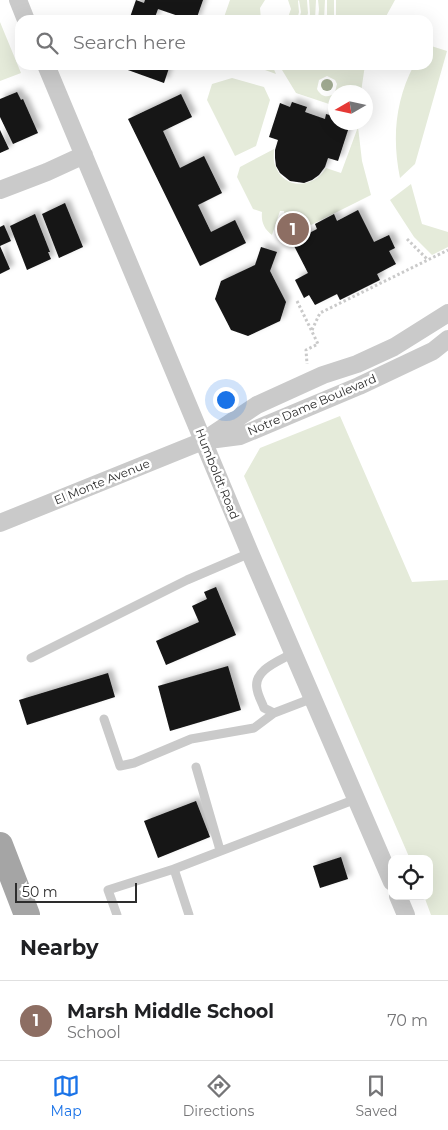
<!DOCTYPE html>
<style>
:root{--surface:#fff;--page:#f2f2f2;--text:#202124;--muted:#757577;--line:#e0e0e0;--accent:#1a73e8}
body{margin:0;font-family:Montserrat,sans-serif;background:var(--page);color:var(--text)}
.controls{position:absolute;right:15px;bottom:15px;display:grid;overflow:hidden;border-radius:10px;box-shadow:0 5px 20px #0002}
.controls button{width:45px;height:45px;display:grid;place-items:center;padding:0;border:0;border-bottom:1px solid var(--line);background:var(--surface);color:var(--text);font:25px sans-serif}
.compass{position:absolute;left:328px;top:85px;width:45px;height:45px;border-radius:50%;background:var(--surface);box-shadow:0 5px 20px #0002;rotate:261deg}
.scale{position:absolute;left:15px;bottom:12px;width:122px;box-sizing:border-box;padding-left:5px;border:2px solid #2d2d2d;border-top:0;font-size:14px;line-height:18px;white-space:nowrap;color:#2d2d2d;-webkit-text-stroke:4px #fff;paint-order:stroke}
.you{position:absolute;left:225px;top:399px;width:18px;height:18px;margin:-12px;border:4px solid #fff;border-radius:50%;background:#1a73e8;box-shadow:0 0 0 8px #1a73e833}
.badge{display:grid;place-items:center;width:32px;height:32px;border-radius:50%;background:var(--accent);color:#fff;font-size:16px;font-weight:700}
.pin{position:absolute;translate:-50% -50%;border:2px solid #fff;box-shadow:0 1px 5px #0006}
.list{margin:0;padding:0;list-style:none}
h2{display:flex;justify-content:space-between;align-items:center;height:65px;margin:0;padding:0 20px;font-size:21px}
h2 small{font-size:16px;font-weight:400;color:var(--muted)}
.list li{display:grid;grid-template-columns:32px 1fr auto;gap:15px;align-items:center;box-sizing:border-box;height:80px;padding:0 20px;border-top:1px solid var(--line)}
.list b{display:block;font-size:19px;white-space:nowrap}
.list p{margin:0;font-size:16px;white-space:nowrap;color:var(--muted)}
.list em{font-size:16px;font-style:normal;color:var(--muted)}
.icon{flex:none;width:28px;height:28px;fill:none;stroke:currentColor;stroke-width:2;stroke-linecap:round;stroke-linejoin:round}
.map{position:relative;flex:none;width:448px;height:915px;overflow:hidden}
.search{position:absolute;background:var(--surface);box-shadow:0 5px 20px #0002;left:15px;right:15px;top:15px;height:55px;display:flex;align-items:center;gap:12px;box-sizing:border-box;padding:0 18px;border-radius:15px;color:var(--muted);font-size:19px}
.sheet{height:145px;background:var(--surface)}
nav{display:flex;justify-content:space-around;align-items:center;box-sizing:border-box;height:70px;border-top:1px solid var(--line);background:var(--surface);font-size:14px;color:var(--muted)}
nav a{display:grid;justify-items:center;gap:2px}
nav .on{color:var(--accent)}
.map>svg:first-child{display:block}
.green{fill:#e5ebda;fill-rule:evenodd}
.building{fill:#141414;filter:url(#shadow)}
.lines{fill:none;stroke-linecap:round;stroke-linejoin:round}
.path{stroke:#cacaca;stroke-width:3;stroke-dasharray:2.5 2.5;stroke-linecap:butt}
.service{stroke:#cacaca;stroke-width:9}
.minor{stroke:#cacaca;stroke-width:18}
.primary{stroke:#a5a5a5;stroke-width:26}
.tree{fill:#a2ac93}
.labels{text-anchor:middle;stroke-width:5;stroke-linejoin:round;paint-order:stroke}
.street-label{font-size:12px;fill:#2d2d2d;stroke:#fff}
</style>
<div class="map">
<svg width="448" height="915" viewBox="0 0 448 915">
<defs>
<filter id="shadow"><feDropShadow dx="4.5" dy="-4.5" stdDeviation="2.5" flood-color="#0004"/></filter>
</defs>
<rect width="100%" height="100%" fill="#fff"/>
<path class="green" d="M230,0h35l-5,8 1,12h-38z
M288,0h19l1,13 -2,7h-7l2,-8 -2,-12 -1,1 1,11 -2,8h-10l4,-11z
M309,0h7l-1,20h-6l1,-6z
M318,0h7l-1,20h-6l1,-11z
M327,0h7v20h-7z
M336,0h59l-11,20h-48z
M0,22l21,51 -21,8z
M428,45l19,6 -32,113 -15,14c-8,-39 -5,-77 14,-113h14z
M251,65h21l4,9z
M279,65h86l-4,27h-25l-1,14 -39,-13zM327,76l8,4 2,4 -2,8c-6,7 -14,5 -18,-3l2,-9z
M232,78l32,9 6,13 -14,46 -21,10 -28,-56 5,-16z
M358,127l4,34 9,34 -64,32 -9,-3c-4,10 -11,14 -22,12l9,-21 -1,-4h-4l-8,24c-8,-6 -11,-13 -10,-23l-9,-3 -16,-32 3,-10 34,-18c0,6 -1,11 1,16 9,26 39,23 51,3l15,5z
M411,184l11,40 26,8v15l-16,8 -18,-18 -24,-37z
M340,416l72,166 36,-2v335h-17l-7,-19h5v-37h-19l-166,-383 16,-28z"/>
<path class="building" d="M136,0l8,3 1,-3h58l-7,20h-6l-32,-11 -4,11h-25z
M114,65h56l-6,18z
M17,92l4,8 2,-1 15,34 -25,11 -13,-27v-18z
M181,94l11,23 -29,14 17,37 24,-12 18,37 -24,12 13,27 24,-12 11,23 -46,23 -72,-147z
M292,102l15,5 -2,5 20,7 1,-5 10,3v5h4l-1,2 10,3 -11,34 -10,-3 -3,9 -6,8 -7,5 -8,3 -14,-2 -10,-8 -4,-7 -1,-8v-8l3,-10 -9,-3 11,-34 10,4z
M0,130l9,19 -9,4z
M65,203l18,44 -24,11 -17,-44z
M358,210l16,32 15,-7 6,13 -6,3 7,13 -19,10 3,6 -40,20 -3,-6 -22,11 -6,-10 -5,3 -9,-18 13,-7 -16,-31 25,-13 -2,-5 19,-10 3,7z
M35,214l15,38h-2l3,7 -24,11 -17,-44z
M4,225l7,16 -11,5v-19z
M0,246l10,23 -10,5z
M261,247l16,5 -7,19 16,31 -6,19 -32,15 -17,-6 -16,-31 6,-18 34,-16z
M216,587l20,48 -70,30 -10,-24 43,-19 -7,-16 15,-7 -3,-7z
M228,666l13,44 -71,21 -12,-45z
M108,673l7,24 -88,28 -8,-25z
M196,801l14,36 -52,21 -14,-37z
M341,857l7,22 -28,9 -7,-22z"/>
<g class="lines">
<path class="path" d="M407,239l21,21
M297,301l21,43 -12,6 1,14
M312,330l8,-17 128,-63"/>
<path class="service" d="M293,653c-14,8 -40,17 -36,36 1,7 5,13 7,19l10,5 39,-15
M31,658l156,-78 63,-27
M104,719l16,47 14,-3 57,-24 63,-11 20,-15
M196,767l24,83
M117,915l-9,-25 66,-21
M189,915l-15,-46 182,-70"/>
<path class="minor" d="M18,0l8,20
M46,65l204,488 142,329
M0,190l47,-18 37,-17
M209,440l31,-4 119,-50 74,-35 15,-12
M0,523l203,-82 54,-36 66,-30 34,-11 37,-17 54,-34
M398,896l8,19"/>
<path class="primary" d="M0,845l27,70"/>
</g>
<circle class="tree" cx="327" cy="85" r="6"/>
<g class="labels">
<g class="street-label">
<text transform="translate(312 405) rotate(-23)" y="4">Notre Dame Boulevard</text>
<text transform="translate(217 474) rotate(68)" y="4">Humboldt Road</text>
<text transform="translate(102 482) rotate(-22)" y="4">El Monte Avenue</text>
</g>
</g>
</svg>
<div class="controls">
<button><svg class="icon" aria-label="locate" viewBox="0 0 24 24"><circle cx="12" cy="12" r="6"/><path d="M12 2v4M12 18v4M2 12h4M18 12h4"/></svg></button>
</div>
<svg class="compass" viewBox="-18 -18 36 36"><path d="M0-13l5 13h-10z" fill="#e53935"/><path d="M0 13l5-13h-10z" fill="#757577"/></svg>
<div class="scale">50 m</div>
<div class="you"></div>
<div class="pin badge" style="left:293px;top:229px;background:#8d6e63">1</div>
<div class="search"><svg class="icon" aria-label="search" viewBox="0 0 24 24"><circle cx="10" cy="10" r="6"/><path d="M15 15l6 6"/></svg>Search here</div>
</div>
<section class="sheet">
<h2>Nearby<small></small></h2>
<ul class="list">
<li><span class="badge" style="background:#8d6e63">1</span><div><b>Marsh Middle School</b><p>School</p></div><em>70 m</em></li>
</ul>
</section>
<nav>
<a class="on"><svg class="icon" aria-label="map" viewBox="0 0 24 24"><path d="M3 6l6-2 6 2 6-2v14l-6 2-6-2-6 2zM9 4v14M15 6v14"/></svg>Map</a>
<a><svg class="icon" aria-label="directions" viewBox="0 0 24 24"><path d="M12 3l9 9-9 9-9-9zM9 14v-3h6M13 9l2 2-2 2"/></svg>Directions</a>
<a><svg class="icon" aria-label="saved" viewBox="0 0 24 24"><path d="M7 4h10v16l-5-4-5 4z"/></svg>Saved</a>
</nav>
